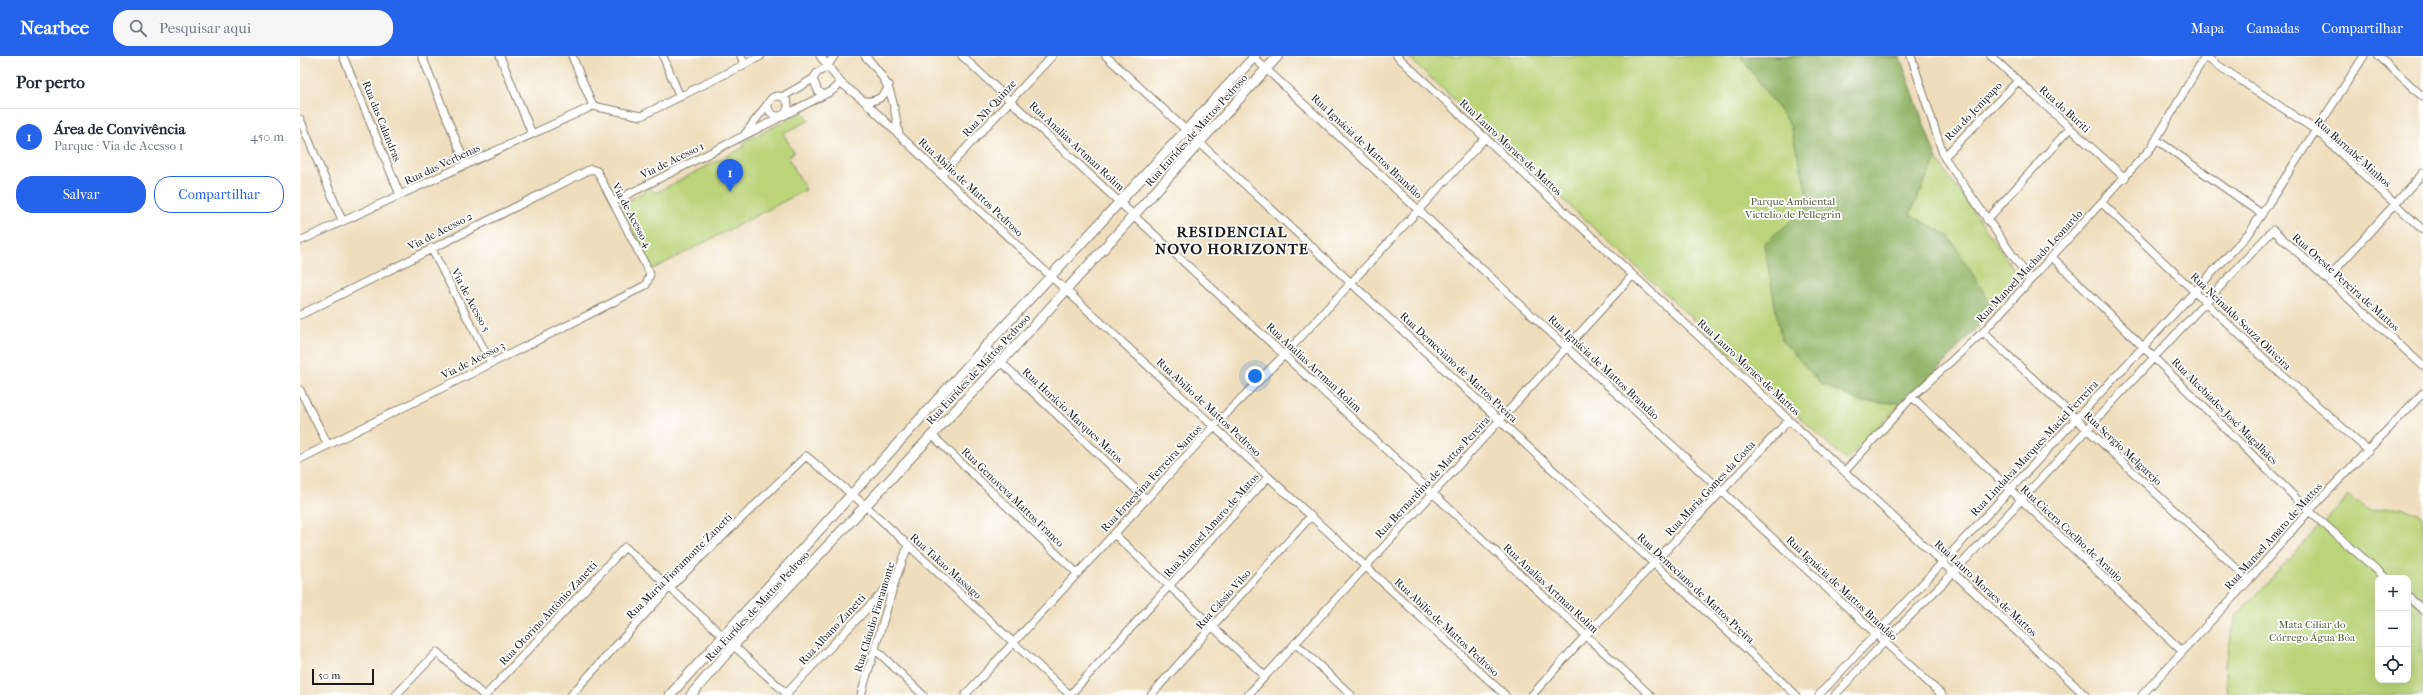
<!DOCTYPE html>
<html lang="pt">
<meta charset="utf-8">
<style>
:root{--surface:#fff;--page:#f6f6f7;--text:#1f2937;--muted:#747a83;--line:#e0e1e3;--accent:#2563eb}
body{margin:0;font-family:"IM FELL French Canon",serif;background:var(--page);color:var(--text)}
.controls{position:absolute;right:12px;bottom:12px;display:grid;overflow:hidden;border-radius:8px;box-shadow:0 4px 16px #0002}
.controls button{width:36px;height:36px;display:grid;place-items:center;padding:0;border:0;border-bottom:1px solid var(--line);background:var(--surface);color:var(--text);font:20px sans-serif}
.scale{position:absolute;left:12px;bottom:10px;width:62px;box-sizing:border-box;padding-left:4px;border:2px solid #1c1c1c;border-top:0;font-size:11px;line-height:14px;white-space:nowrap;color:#1c1c1c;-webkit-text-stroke:3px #fff;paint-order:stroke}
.you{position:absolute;left:955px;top:320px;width:14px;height:14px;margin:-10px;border:3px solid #fff;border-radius:50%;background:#1a73e8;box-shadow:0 0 0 6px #1a73e833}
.badge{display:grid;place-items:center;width:26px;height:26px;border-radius:50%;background:var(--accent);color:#fff;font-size:13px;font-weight:700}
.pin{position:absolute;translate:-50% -33px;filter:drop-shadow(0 1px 2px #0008)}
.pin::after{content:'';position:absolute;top:21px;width:14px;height:12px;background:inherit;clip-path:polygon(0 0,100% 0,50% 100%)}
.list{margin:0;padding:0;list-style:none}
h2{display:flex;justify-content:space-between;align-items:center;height:52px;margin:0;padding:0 16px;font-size:17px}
h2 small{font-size:13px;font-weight:400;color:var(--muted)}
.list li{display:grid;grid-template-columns:26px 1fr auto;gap:12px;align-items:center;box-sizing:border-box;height:56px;padding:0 16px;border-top:1px solid var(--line)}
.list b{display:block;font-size:15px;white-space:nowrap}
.list p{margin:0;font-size:13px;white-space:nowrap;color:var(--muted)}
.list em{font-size:13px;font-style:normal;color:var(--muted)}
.actions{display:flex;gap:8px;padding:12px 16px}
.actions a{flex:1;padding:9px 0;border:1px solid var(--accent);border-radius:16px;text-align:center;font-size:14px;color:var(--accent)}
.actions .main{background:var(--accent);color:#fff}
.icon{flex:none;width:22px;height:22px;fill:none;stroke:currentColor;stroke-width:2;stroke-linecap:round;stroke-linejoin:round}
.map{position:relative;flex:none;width:2123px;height:639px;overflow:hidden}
header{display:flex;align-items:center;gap:24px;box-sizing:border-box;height:56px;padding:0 20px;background:var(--accent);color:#fff}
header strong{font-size:19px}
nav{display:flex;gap:22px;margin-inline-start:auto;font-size:14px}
.search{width:280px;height:36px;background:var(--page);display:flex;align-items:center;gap:10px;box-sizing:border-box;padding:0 14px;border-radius:16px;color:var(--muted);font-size:15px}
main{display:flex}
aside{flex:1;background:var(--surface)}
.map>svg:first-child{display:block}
.green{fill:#bbd47a;stroke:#6c784b;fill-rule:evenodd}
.forest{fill:#94b66a;stroke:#586943}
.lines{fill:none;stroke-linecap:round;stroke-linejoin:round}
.minor-casing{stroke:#867d6c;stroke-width:9}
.tertiary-casing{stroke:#867d6c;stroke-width:11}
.minor{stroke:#fff;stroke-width:7}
.tertiary{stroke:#fff;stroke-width:9}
.labels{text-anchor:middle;stroke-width:3.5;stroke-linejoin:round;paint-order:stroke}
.street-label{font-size:11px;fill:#1c1c1c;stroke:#fff}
.park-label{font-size:11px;fill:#545c3d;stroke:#fff}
.district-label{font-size:15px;font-weight:bold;letter-spacing:1px;fill:#1c1c1c;stroke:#fff}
</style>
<header>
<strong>Nearbee</strong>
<div class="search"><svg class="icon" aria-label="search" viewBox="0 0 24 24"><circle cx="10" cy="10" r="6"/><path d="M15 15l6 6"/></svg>Pesquisar aqui</div>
<nav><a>Mapa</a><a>Camadas</a><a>Compartilhar</a></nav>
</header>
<main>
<aside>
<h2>Por perto<small></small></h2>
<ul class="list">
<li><span class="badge">1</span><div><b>Área de Convivência</b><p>Parque · Via de Acesso 1</p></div><em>450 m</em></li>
</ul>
<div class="actions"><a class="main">Salvar</a><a>Compartilhar</a></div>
</aside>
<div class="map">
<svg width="2123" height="639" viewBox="0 0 2123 639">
<rect width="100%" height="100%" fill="#fff"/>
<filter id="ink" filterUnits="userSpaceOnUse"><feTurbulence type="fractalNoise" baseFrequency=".025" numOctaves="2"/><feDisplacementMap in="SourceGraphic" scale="8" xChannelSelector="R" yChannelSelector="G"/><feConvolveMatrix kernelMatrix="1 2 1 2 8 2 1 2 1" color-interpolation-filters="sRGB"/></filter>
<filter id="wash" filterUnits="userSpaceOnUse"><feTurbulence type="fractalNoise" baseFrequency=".012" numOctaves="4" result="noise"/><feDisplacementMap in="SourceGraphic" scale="16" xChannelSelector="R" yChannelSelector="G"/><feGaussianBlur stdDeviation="0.9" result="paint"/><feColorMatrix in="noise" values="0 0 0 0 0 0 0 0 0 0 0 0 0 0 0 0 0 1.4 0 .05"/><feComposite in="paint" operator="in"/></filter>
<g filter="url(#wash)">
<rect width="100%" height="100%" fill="#efdebd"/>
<path class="green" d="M1107,0h491l38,102 85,122 -175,180z
M503,56l6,9 -26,12 11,20 -6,4 18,33 -153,79 -33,-64 31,-17 4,5 89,-46 -1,-5z
M2048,440l21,15 33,-4 21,9v179h-195l-3,-31 11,-48zM2078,522h30v102h-30z"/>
<path class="forest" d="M1440,0l160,1 36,101 -26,56 39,22 45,73 -87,94 -45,-1 -41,-18 -40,-45 -17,-95 46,-40 -20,-79z"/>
</g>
<g filter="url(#ink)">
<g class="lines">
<defs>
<path id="minor" d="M43,0l57,139
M122,0l44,109
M200,0l32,78
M272,0l21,50
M363,0l17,41
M441,0l3,8
M520,0l21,27 23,18 77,74 564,520
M565,0c27,27 28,43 34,79
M662,0l688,639
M806,0l690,639
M952,0l690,639
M1097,0l688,639
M1611,0l33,101 86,123
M1691,0l134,122
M1904,0l113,75 106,99
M2079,0l44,41
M513,23l5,12 6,4
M468 50a10 10 0 1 1 20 0a10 10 0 1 1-20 0Z
M482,41l31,-18 4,-6 10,-6 7,-11
M564,45c12,1 21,-4 25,-16
M293,50l48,10 120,-60
M0,63l42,101
M445,78l24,-32
M1857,84l105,74
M1644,101l74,-76
M641,119l111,-119
M313,146l219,-111 9,-8
M1802,147l170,163 97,85
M1687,164l83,-92
M0,185l293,-135
M131,192l60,115
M1752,201l257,254 77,67
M2027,223l96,-106
M0,259l291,-146 6,2 53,103 -4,11 -46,24 -300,150
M1683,276l266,248
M685,291l161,152
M0,334l28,55
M1612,341l270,254
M633,380l144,137
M1545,415l67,-74 71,-65 168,-184 54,-92
M814,478l151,142
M2108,541l15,13
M995,587l56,52
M576,594l47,45
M96,639l41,-43 46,43
M186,639l139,-148 163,148
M271,639l98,-107 137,-132 61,51 203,188
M485,639l111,-117
M561,639l35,-117 12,-32
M665,639l249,-269 71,-72 201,-217
M770,639l198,-218
M851,639l160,-179
M948,639l385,-420
M1232,639l53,-59 204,-216
M1519,639l431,-463 114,-176
M1535,639l49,-53 70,-70 319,-342 150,136
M1842,639l107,-115 60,-69 114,-118"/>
<path id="tertiary" d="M370,639l315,-348 270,-291
M391,639l42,-49 268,-284 277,-306"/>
</defs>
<use href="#minor" class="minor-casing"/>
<use href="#tertiary" class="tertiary-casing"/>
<use href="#minor" class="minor"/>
<use href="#tertiary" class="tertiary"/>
</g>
</g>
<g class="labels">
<g class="street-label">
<text transform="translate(689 52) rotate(-47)" y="4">Rua Nh Quinze</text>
<text transform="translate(1765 53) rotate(42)" y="4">Rua do Buriti</text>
<text transform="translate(1673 55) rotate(-46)" y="4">Rua do Jenipapo</text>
<text transform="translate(82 65) rotate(68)" y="4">Rua das Calandras</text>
<text transform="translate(896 74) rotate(-48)" y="4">Rua Eurídes de Mattos Pedroso</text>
<text transform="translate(777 90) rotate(43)" y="4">Rua Analias Artman Rolim</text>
<text transform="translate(1067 90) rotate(43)" y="4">Rua Ignácia de Mattos Brandão</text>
<text transform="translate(1211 91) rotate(43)" y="4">Rua Lauro Moraes de Mattos</text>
<text transform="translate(2053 96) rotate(42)" y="4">Rua Barnabé Minhos</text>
<text transform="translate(372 104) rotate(-26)" y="4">Via de Acesso 1</text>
<text transform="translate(142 108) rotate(-25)" y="4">Rua das Verbenas</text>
<text transform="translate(671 131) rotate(43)" y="4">Rua Abilio de Mattos Pedroso</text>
<text transform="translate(332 159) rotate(62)" y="4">Via de Acesso 4</text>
<text transform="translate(140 175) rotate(-27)" y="4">Via de Acesso 2</text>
<text transform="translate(1729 210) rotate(-47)" y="4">Rua Manoel Machado Leonardo</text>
<text transform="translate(2046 226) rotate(42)" y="4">Rua Oreste Pereira de Mattos</text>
<text transform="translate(171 244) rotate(62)" y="4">Via de Acesso 5</text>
<text transform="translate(1941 265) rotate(44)" y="4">Rua Neinaldo Souza Oliveira</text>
<text transform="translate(173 304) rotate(-27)" y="4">Via de Acesso 3</text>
<text transform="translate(1014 311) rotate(43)" y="4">Rua Analias Artman Rolim</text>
<text transform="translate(1159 311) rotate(43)" y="4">Rua Demeciano de Mattos Preira</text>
<text transform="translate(1304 311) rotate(43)" y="4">Rua Ignácia de Mattos Brandão</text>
<text transform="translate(1449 311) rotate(43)" y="4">Rua Lauro Moraes de Mattos</text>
<text transform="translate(678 313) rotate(-47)" y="4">Rua Eurídes de Mattos Pedroso</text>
<text transform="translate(909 351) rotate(43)" y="4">Rua Abilio de Mattos Pedroso</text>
<text transform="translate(1925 355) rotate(45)" y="4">Rua Alcebiades José Magalhães</text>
<text transform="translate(773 359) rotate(43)" y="4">Rua Horácio Marques Matos</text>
<text transform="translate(1734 392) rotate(-47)" y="4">Rua Lindalva Marques Maciel Ferreira</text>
<text transform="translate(1823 392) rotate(43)" y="4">Rua Sergio Melgarejo</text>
<text transform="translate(1132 421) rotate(-47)" y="4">Rua Bernardino de Mattos Pereira</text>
<text transform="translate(851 422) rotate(-47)" y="4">Rua Ernestina Ferreira Santos</text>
<text transform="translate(1410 432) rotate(-47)" y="4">Rua Maria Gomes da Costa</text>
<text transform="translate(713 441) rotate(44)" y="4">Rua Genoveva Mattos Franco</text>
<text transform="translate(911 469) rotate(-48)" y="4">Rua Manoel Amaro de Matos</text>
<text transform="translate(1772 477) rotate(43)" y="4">Rua Cicera Coelho de Araujo</text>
<text transform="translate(1973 480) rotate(-48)" y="4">Rua Manoel Amaro de Mattos</text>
<text transform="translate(379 510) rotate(-45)" y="4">Rua Maria Fioramonte Zanetti</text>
<text transform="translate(646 510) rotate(42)" y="4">Rua Takao Massago</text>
<text transform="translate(1251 532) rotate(43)" y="4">Rua Analias Artman Rolim</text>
<text transform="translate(1396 532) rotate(43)" y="4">Rua Demeciano de Mattos Preira</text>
<text transform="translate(1542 532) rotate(43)" y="4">Rua Ignácia de Mattos Brandão</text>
<text transform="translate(1686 532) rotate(43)" y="4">Rua Lauro Moraes de Mattos</text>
<text transform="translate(923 543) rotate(-48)" y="4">Rua Cássio Vilso</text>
<text transform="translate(457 550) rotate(-47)" y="4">Rua Eurídes de Mattos Pedroso</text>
<text transform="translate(248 557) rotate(-47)" y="4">Rua Otorino Antônio Zanetti</text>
<text transform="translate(574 561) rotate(-73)" y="4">Rua Cláudio Fioramonte</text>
<text transform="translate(1147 571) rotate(43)" y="4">Rua Abilio de Mattos Pedroso</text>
<text transform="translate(532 573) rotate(-47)" y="4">Rua Albano Zanetti</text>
</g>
<g class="park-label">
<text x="1493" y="149">Parque Ambiental<tspan x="1493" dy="13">Victelio de Pellegrin</tspan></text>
<text x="2012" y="572">Mata Ciliar do<tspan x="2012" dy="13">Córrego Água Bôa</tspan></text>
</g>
<g class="district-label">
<text x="932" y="181">RESIDENCIAL<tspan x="932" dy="17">NOVO HORIZONTE</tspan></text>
</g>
</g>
</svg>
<div class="controls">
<button>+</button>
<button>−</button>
<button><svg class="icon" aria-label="locate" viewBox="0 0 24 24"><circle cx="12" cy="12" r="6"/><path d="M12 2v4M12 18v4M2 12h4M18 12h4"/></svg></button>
</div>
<div class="scale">50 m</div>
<div class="you"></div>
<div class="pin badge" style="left:430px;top:136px">1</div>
</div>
</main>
